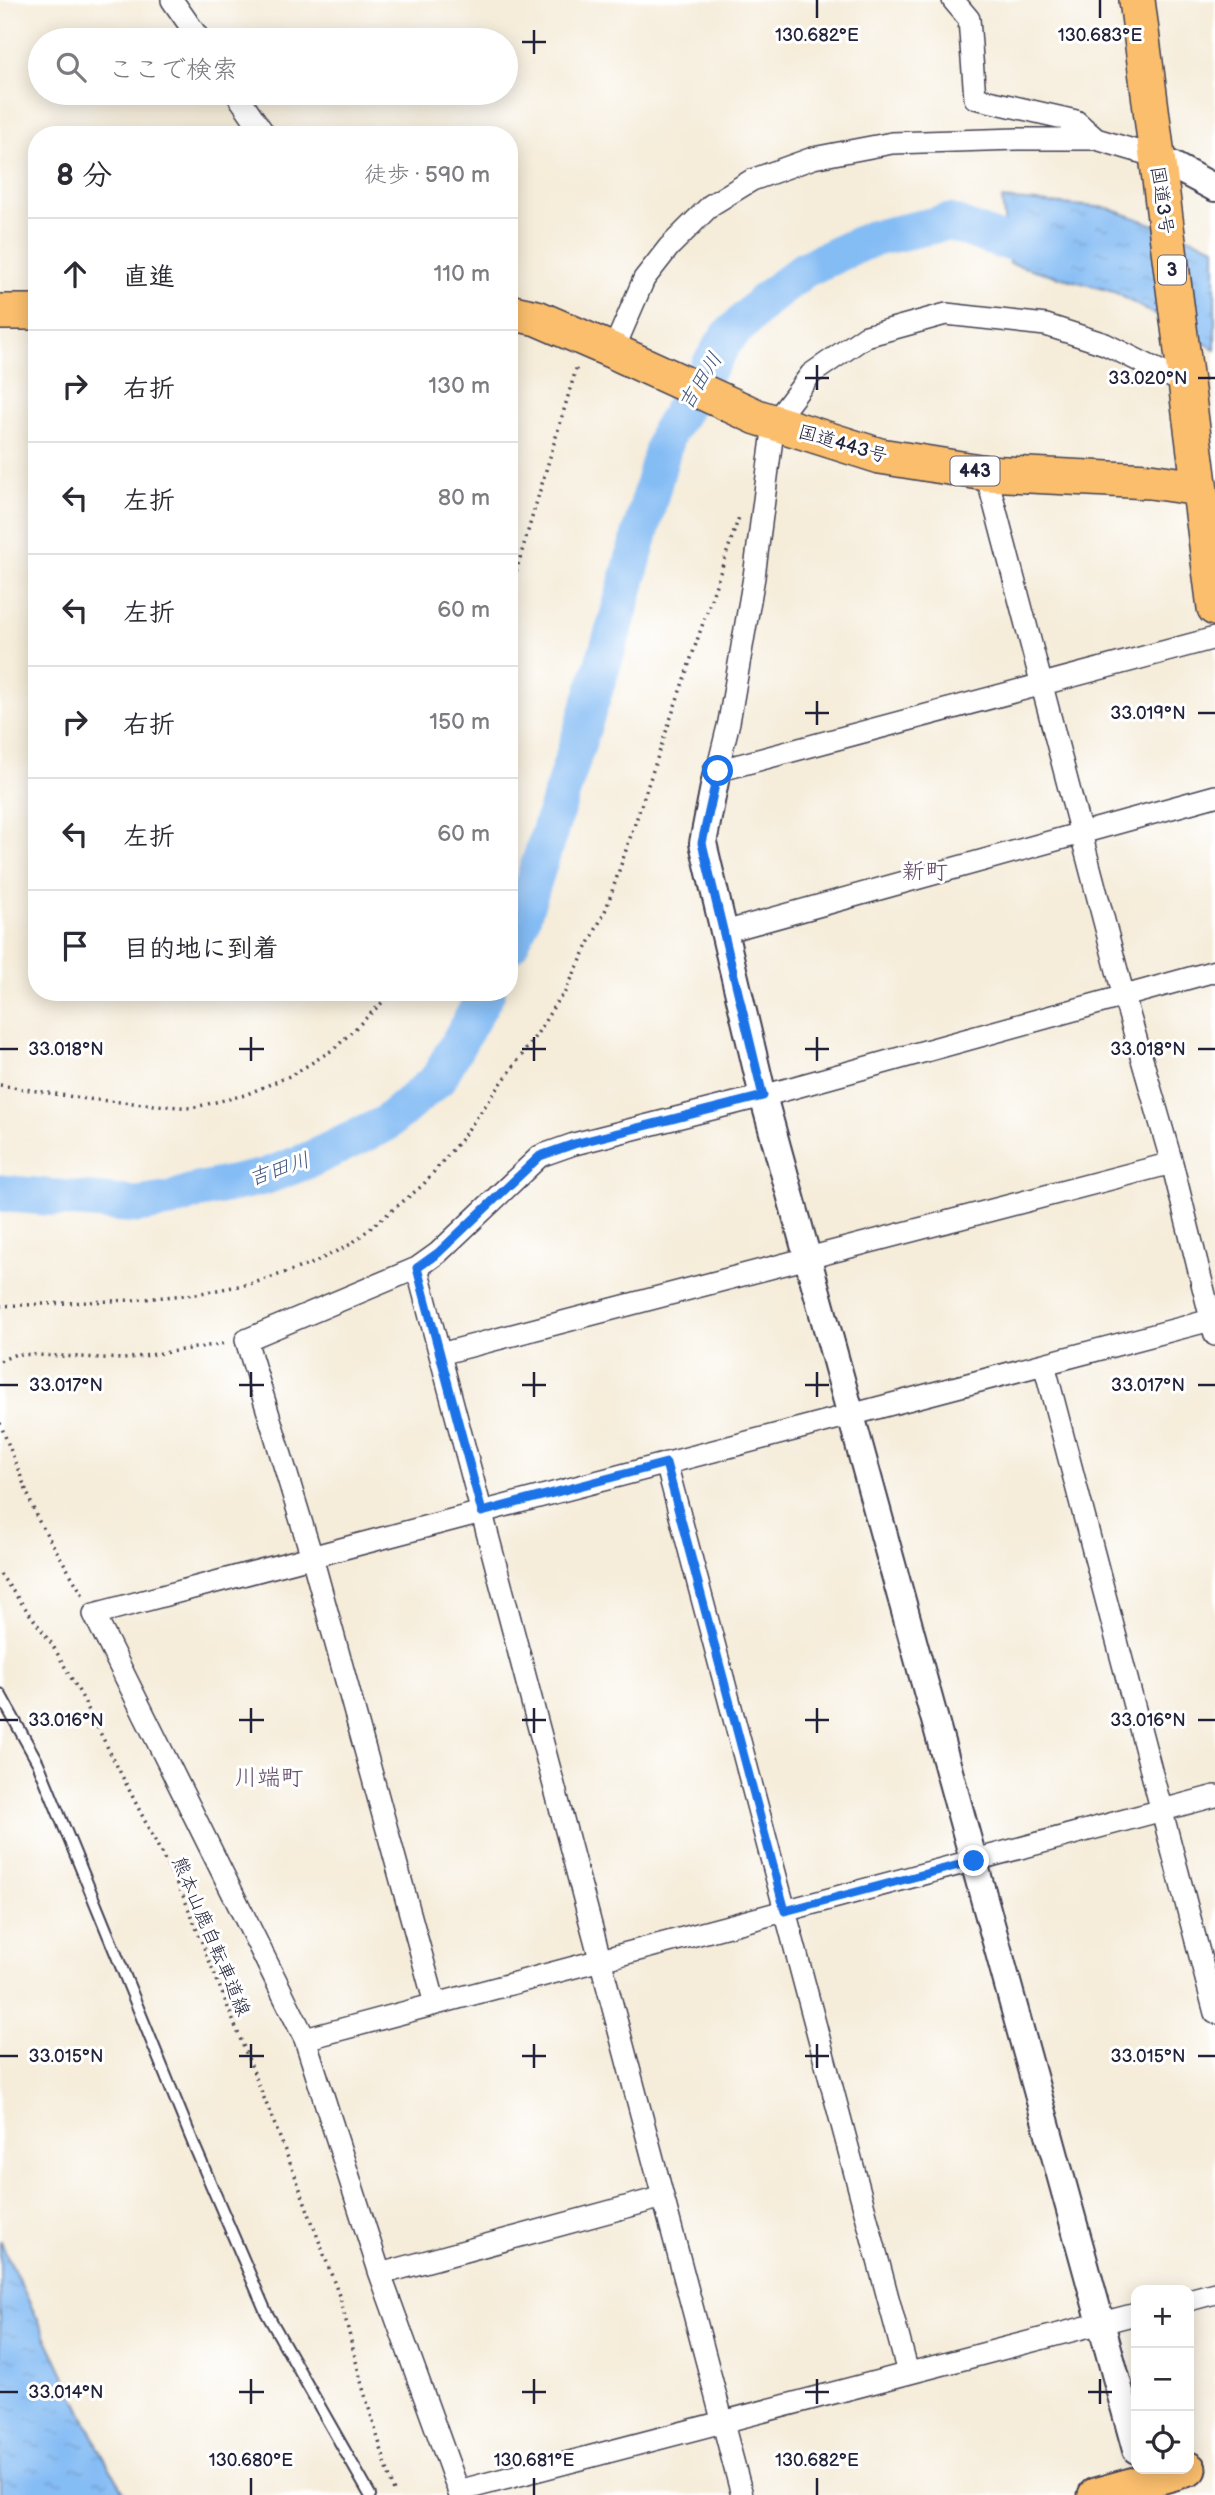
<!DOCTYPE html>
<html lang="ja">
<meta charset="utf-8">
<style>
:root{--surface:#fff;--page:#f7f7f7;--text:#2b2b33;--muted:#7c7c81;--line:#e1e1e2}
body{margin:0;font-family:"Balsamiq Sans","Klee One",sans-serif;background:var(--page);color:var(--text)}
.controls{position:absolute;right:21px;bottom:21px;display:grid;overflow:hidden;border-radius:14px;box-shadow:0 4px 18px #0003}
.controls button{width:63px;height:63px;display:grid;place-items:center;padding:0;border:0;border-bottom:2px solid var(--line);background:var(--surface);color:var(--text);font:35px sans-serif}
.stop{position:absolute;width:21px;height:21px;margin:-16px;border:5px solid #1a73e8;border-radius:50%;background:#fff}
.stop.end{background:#1a73e8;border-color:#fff;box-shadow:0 2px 7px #0008}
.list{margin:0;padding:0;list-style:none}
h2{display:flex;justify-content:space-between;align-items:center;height:91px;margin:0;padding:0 28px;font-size:30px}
h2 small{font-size:23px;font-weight:400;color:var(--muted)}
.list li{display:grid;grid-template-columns:46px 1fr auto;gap:21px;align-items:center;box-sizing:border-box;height:112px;padding:0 28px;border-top:2px solid var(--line)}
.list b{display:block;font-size:26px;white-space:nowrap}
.list em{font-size:23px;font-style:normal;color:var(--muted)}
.icon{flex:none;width:38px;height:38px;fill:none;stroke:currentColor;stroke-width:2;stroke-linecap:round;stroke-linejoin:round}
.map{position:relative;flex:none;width:1215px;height:2495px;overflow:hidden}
.search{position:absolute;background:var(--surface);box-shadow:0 4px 18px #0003;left:28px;top:28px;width:490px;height:77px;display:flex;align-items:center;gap:18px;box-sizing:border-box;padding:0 24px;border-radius:38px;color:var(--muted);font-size:26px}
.panel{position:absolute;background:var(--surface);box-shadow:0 4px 18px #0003;left:28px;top:126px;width:490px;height:875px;border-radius:28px}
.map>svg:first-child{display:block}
.water{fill:url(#water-ripples);stroke:#536f98;stroke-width:2}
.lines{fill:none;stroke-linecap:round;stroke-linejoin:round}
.river{stroke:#84bcf4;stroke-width:37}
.service-casing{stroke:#424053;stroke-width:14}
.minor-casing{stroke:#424053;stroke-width:24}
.tertiary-casing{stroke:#424053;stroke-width:30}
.primary-casing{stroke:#424053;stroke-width:37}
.trunk-casing{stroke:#424053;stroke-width:38}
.path{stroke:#424053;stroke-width:3.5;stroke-dasharray:2 5;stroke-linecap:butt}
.service{stroke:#fff;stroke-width:10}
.minor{stroke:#fff;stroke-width:21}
.tertiary{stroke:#fff;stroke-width:26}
.primary{stroke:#fabe6d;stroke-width:33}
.trunk{stroke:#fabe6d;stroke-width:35}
.route{stroke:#1a73e8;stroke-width:9}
.ticks{fill:none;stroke:#22223b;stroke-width:2.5}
.labels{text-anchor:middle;stroke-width:6;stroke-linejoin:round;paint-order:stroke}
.shield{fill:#fff;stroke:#646476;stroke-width:2}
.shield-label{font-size:18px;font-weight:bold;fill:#22223b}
.street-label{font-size:19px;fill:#22223b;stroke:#fff}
.water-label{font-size:21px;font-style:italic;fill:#44587c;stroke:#fff}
.quarter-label{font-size:23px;fill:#614a68;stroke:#fff}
.ticks-label{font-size:18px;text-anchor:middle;fill:#22223b;stroke:#fff;stroke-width:6;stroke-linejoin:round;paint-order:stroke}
</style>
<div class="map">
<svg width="1215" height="2495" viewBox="0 0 1215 2495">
<defs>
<pattern id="water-ripples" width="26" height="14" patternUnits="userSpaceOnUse" patternTransform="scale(1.75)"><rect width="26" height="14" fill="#84bcf4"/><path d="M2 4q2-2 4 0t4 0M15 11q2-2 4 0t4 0" fill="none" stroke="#72a1d2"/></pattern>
</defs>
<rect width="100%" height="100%" fill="#fff"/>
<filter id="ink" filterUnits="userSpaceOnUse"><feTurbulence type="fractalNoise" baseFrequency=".0143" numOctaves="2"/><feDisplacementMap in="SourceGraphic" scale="14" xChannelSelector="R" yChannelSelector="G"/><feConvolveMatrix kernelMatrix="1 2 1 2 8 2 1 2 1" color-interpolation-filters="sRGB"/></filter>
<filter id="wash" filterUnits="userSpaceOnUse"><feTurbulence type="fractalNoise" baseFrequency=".00686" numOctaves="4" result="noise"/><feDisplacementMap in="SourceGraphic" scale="28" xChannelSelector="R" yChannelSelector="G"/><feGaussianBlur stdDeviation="1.57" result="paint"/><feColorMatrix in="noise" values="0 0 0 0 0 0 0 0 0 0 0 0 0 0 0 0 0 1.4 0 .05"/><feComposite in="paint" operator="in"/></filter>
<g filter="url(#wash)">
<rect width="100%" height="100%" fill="#f5ecd9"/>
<path class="water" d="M1002,199l106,9 107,39v102l-101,-57 -105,-29z
M0,2241l102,213 24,41h-126z"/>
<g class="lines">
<path class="river" d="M509,946l11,-22 96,-301 51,-189 59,-95 38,-38 41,-32 66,-30 78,-17 49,18 57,8
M0,1193l137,12 34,-5 21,-8 72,-15 45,-17 76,-36 53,-45 49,-87"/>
</g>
</g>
<g filter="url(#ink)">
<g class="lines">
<defs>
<path id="service" d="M0,1694l38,69 156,382 72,167 104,183"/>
<path id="minor" d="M172,0l28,40
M953,0l16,19 6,79 101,23 20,18
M236,93l29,42
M613,351l31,-72 25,-32 42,-42 41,-25 61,-22 79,-15 125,-4h79l61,18
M1186,384l-81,-40 -59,-19 -100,-11 -80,22 -55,38 -37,49 -20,154 -25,145 -12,49 498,-133
M986,473l138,524 48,166 43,172
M724,932l491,-136
M417,1268l325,1227
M440,1354l732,-191
M1044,1364l171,649
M666,1463l242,910
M435,2004l-123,-447 -66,-217 171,-72 21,-15 102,-97 34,-12 189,-48 452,-125
M305,2039l910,-243
M380,2274l283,-77
M1189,2300l26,-7
M458,2491l678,-177
M460,2495l-80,-221 -75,-235 -211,-425 1121,-295"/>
<path id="tertiary" d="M1157,157l58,31
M717,771l-14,72 60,253 373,1354"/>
<path id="primary" d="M1095,2495l94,-26"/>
<path id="trunk" d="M1137,0l78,608
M0,312h37
M509,312l28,6 76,33 144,66 123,39 106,17 164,8 49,7"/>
</defs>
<use href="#service" class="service-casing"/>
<use href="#minor" class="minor-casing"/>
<use href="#tertiary" class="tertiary-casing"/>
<use href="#primary" class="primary-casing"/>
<use href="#trunk" class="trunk-casing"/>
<path class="path" d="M509,606l8,-38 60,-202
M0,1085l86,14 105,9 54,-13 47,-20 42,-26 59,-57
M0,1306l133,-6 63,-6 58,-11 57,-19 40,-20 72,-59 39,-47 75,-104 22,-36 4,-2 43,-87 134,-395
M0,1361l16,-7 108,5 103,-16
M0,1423l37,95 47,79
M0,1574l52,70 30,53 103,203 111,278 45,123 21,84 33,110"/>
<use href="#service" class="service"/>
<use href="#minor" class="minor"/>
<use href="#tertiary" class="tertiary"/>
<use href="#primary" class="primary"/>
<use href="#trunk" class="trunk"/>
</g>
</g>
<g class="lines" filter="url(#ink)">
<path class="route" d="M718,771l-16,72 61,253 -189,48 -34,12 -102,97 -21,15 65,244 184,-49 119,448 189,-50"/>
</g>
<path class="ticks" d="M817,0v18M1100,0v18M534,30v24M522,42h24M817,365v25M805,378h24M1198,378h17M817,701v24M805,713h24M1198,713h17M251,1037v24M534,1037v24M817,1037v24M0,1049h18M239,1049h25M522,1049h24M805,1049h24M1198,1049h17M251,1372v25M534,1372v25M817,1372v25M0,1385h18M239,1385h25M522,1385h24M805,1385h24M1198,1385h17M251,1708v25M534,1708v25M817,1708v25M0,1720h18M239,1720h25M522,1720h24M805,1720h24M1198,1720h17M251,2044v24M534,2044v24M817,2044v24M0,2056h18M239,2056h25M522,2056h24M805,2056h24M1198,2056h17M251,2379v25M534,2379v25M817,2379v25M1100,2379v25M0,2392h18M239,2392h25M522,2392h24M805,2392h24M1088,2392h24M251,2478v17M534,2478v17M817,2478v17"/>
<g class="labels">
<g class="shield">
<rect x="1158" y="255.5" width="28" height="29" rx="5"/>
<rect x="950.5" y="456.5" width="49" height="29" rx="5"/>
</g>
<g class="shield-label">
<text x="1172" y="276">3</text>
<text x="975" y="477">443</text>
</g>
<g class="street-label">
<text transform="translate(1163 200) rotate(82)" y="7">国道3号</text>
<text transform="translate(843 443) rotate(16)" y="7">国道443号</text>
<text transform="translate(212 1936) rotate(67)" y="7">熊本山鹿自転車道線</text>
</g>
<g class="water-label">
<text transform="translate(700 381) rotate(-58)" y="7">吉田川</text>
<text transform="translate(279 1169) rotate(-19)" y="7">吉田川</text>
</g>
<g class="quarter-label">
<text x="925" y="879">新町</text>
<text x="269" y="1785">川端町</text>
</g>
</g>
<g class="ticks-label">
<text x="817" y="41">130.682°E</text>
<text x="1100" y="41">130.683°E</text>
<text x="1148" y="384">33.020°N</text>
<text x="1148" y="719">33.019°N</text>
<text x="66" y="1055">33.018°N</text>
<text x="1148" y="1055">33.018°N</text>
<text x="66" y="1391">33.017°N</text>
<text x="1148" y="1391">33.017°N</text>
<text x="66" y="1726">33.016°N</text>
<text x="1148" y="1726">33.016°N</text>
<text x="66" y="2062">33.015°N</text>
<text x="1148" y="2062">33.015°N</text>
<text x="66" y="2398">33.014°N</text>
<text x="251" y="2466">130.680°E</text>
<text x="534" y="2466">130.681°E</text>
<text x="817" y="2466">130.682°E</text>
</g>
</svg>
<div class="controls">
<button>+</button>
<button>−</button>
<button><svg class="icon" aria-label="locate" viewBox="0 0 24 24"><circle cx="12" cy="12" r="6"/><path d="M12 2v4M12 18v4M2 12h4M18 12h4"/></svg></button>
</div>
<div class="stop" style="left:718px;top:771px"></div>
<div class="stop end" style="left:974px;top:1861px"></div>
<div class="search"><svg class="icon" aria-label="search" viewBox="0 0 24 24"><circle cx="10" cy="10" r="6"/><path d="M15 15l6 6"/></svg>ここで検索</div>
<section class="panel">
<h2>8 分<small>徒歩 · 590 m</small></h2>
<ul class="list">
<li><svg class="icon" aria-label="ahead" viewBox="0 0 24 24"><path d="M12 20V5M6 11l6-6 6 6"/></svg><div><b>直進</b></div><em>110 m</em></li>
<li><svg class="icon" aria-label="right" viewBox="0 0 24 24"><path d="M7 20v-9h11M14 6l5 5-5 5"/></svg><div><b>右折</b></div><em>130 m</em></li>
<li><svg class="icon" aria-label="left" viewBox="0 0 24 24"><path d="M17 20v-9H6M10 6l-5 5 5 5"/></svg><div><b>左折</b></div><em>80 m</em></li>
<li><svg class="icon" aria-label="left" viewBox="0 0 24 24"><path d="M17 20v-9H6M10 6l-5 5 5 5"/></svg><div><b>左折</b></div><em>60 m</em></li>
<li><svg class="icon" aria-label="right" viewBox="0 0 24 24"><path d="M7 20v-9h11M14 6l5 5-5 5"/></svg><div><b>右折</b></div><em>150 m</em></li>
<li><svg class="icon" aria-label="left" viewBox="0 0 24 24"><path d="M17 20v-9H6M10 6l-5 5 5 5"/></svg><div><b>左折</b></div><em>60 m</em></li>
<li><svg class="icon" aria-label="arrive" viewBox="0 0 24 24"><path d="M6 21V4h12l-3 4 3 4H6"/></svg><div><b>目的地に到着</b></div></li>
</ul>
</section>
</div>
